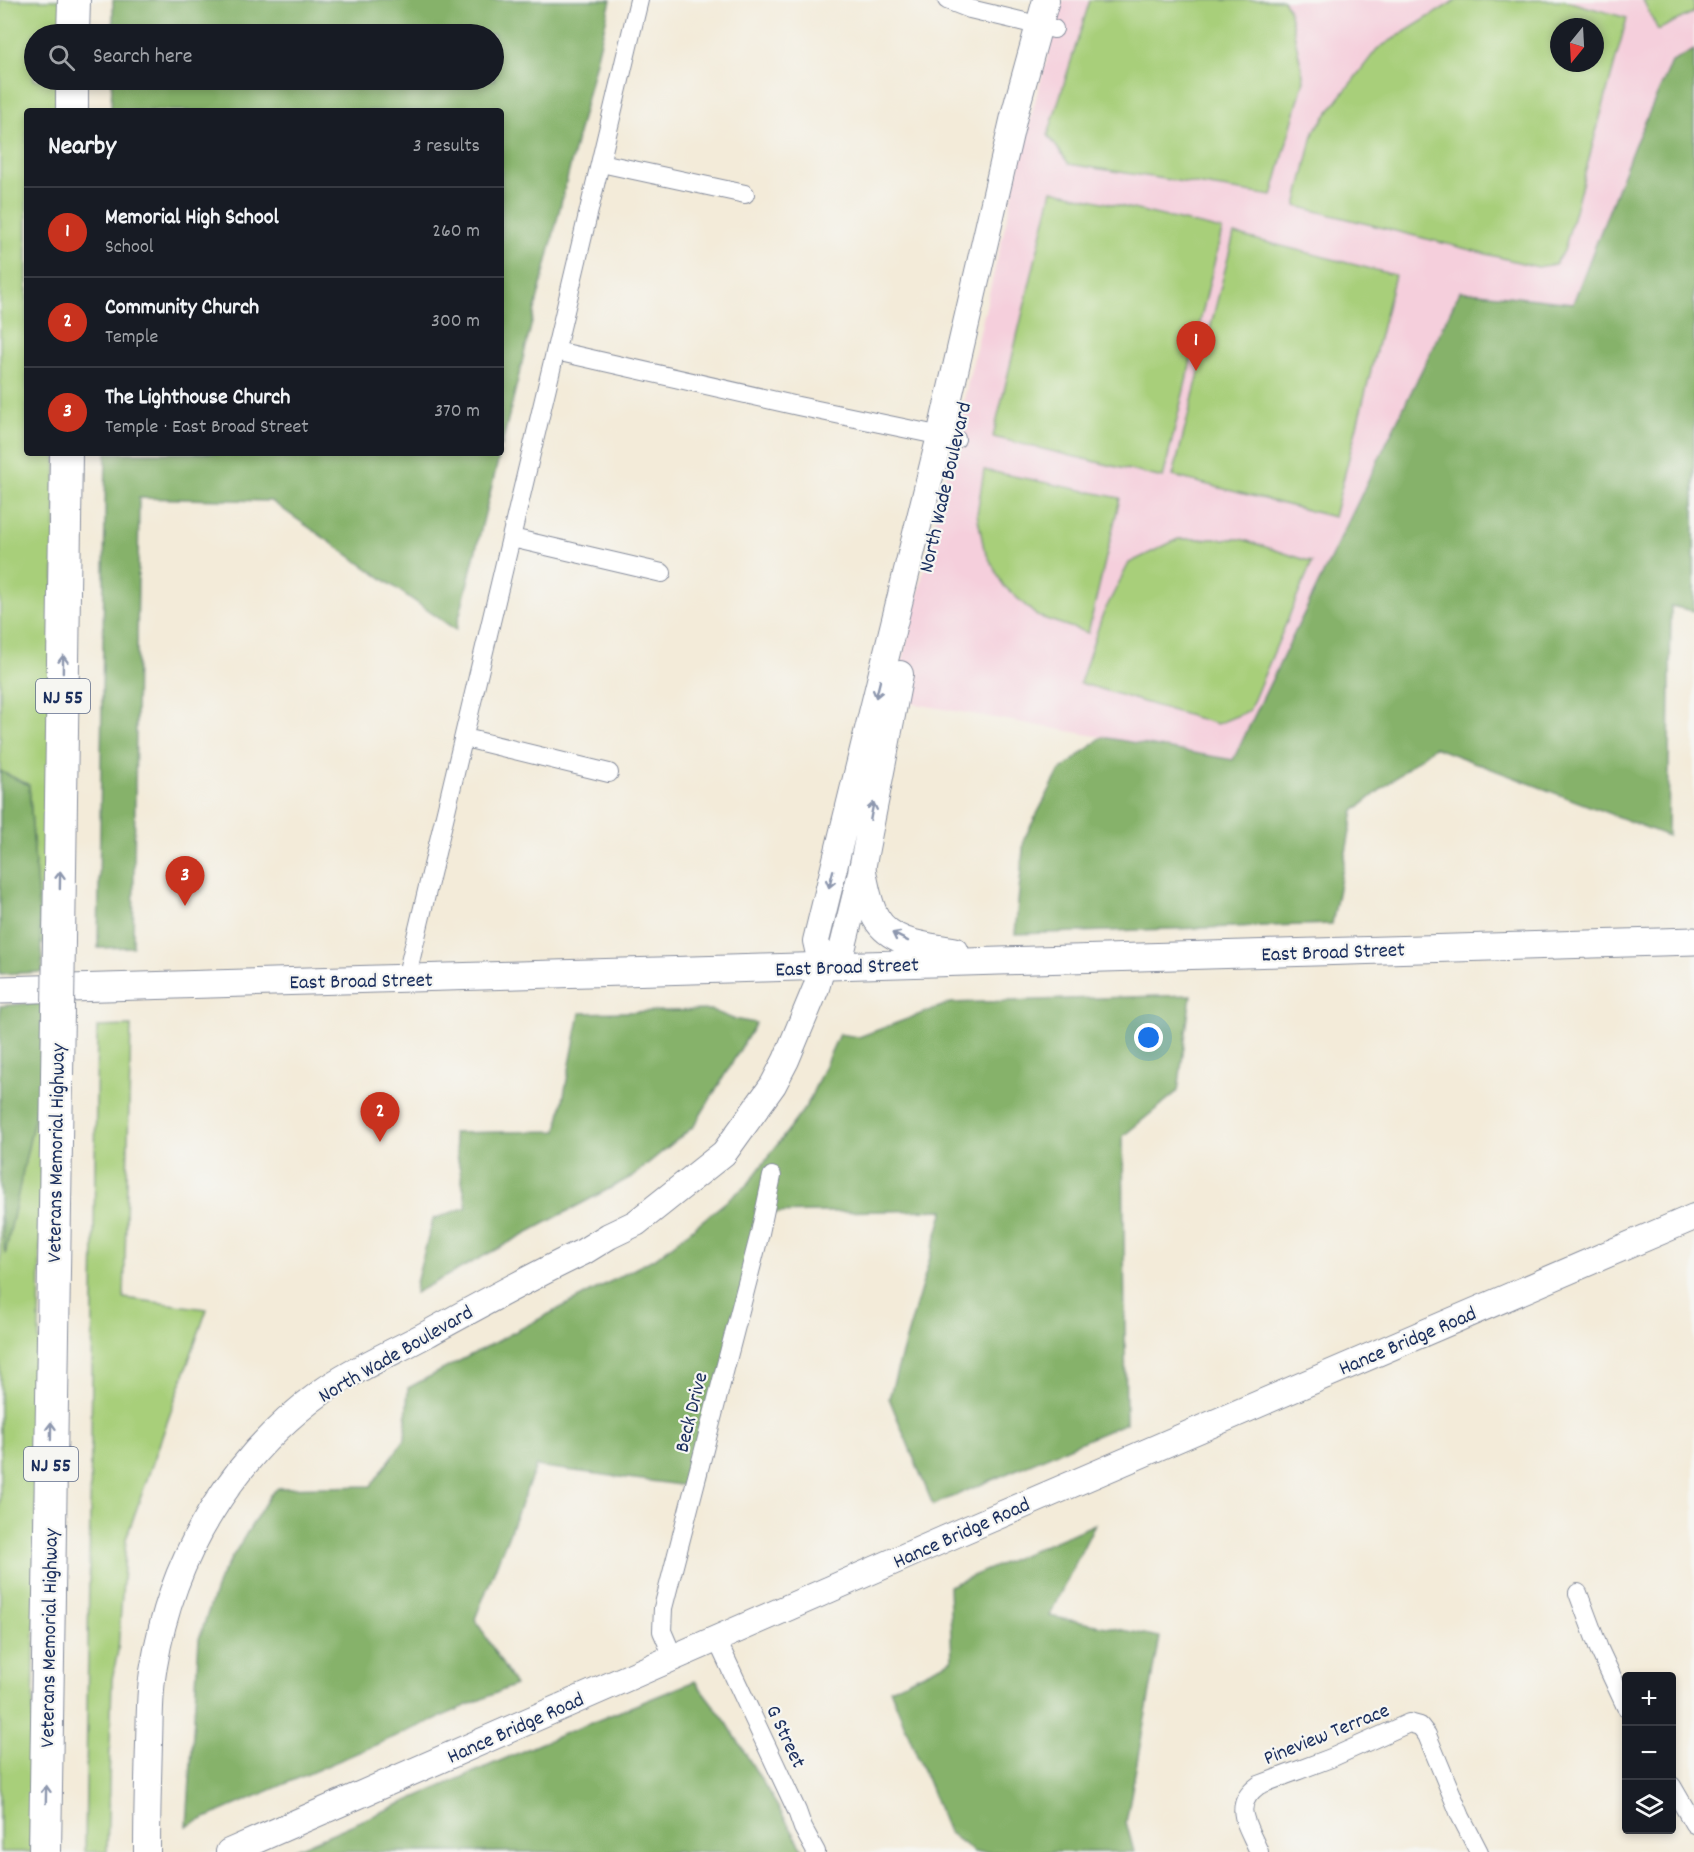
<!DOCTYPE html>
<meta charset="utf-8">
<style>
:root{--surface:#171b24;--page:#242831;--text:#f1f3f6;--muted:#9ea1a6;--line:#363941;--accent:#c8321e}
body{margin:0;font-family:Dekko,sans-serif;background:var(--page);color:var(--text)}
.controls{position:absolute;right:18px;bottom:18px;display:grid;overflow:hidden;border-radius:6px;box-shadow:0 3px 9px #0003}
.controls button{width:54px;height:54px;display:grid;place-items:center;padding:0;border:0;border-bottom:2px solid var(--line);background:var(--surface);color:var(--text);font:30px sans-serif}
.compass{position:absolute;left:1550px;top:18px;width:54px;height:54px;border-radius:50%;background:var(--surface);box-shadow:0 3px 9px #0003;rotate:198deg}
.you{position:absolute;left:1149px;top:1038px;width:21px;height:21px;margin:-15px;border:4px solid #fff;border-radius:50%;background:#1a73e8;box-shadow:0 0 0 9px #1a73e833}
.badge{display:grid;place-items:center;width:39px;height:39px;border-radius:50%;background:var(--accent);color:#fff;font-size:20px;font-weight:700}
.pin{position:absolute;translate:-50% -50px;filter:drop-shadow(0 2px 3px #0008)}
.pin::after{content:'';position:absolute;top:32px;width:21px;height:18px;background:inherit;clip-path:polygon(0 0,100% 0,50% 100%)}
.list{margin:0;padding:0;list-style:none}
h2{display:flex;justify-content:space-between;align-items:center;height:78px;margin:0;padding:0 24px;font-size:26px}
h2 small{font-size:20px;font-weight:400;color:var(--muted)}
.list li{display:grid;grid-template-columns:39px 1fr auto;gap:18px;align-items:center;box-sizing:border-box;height:90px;padding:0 24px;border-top:2px solid var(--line)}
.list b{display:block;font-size:22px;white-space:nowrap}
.list p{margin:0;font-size:20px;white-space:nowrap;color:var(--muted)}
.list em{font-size:20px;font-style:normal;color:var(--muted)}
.icon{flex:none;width:33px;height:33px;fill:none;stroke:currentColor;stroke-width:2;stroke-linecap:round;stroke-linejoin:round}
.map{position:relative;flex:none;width:1694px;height:1852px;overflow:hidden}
.search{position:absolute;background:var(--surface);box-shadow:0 3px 9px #0003;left:24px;top:24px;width:480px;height:66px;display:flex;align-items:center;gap:15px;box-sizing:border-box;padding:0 21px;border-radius:33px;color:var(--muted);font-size:22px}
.panel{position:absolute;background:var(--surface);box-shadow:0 3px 9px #0003;left:24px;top:108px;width:480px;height:348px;border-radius:6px}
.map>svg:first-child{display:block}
.built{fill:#f5cfdc;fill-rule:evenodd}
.green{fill:#a8cf7a;stroke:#627f6c;stroke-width:1.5;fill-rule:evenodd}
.forest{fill:#86b26a;stroke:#507064;stroke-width:1.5}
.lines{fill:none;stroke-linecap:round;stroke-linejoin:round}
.street-casing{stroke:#878d9c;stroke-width:20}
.secondary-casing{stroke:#878d9c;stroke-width:28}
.primary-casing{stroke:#878d9c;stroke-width:29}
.highway-casing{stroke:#878d9c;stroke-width:34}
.street{stroke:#fff;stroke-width:18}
.secondary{stroke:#fff;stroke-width:26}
.primary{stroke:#fff;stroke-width:27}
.highway{stroke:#fff;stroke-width:32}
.highway-bridge-casing{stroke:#878d9c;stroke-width:34;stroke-linecap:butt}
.highway-bridge{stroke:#fff;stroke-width:32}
.oneway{stroke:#8d97ae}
.labels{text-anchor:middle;stroke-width:4.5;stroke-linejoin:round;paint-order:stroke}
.shield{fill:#f6f6f2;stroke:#5d6b8a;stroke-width:1.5}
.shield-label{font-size:20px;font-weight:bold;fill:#1b2f5e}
.street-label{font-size:21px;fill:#1b2f5e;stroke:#f6f6f2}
</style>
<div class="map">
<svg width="1694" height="1852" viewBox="0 0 1694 1852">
<rect width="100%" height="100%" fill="#f6f6f2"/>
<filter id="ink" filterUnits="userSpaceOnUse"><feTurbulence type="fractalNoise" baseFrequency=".0167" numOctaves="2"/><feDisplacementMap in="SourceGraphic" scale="12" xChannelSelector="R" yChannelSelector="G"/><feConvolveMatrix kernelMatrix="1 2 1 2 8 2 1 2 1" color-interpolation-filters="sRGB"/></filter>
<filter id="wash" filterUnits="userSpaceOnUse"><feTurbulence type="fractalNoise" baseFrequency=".008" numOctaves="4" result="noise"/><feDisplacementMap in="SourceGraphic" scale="24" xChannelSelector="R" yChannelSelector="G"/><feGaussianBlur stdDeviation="1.35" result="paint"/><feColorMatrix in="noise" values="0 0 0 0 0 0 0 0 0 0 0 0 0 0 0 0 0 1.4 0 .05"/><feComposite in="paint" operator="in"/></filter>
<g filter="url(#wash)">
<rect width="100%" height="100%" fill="#f3ebd9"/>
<path class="built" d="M1063,0h631v50l-22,12 -38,84 -61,157 -113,-12 -227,469 -340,-60 138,-584zM1559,27h36v36h-36z"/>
<path class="green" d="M0,0h64l-1,34h-29v46h28v31h-35v342h29l-7,486 -8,6 -12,-160 -29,-14z
M1090,0h193l6,9 15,71 -32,116 -203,-32 -21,-29z
M1456,0h107l64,18 -63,233 -9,13 -17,3 -242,-61 18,-75 63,-82zM1559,27h36v36h-36z
M1643,0h51v12l-36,18z
M1052,190l170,40 -59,248 -170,-41z
M1234,234l161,41 -61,242 -161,-41z
M984,470l136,28 -32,135 -51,-17 -34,-31 -19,-36 -7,-35z
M1178,539h63l71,23 -63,149 -32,13 -137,-41 22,-67 27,-53z
M131,1026l-7,272 83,11 -81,230 -8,112 -6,28 -5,173h-22l12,-825z
M43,1077l-12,775h-31v-647l5,48z"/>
<path class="forest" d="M113,0h498l-110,448v-337h-390l1,-31h382v-46h-381z
M1694,50v561l-23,-5 -3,230 -234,-89 -80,64 -22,113 -317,10 9,-95 35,-67 43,-35 131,23 227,-469 113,12 61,-157 38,-84z
M106,453h394l-44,177 -185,-129 -132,-3 -6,449 -35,1z
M0,771l29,14 14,187 -43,2z
M1191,995l-13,96 -55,45 3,287 -193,82 -44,-107 55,-188 -183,3 -66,274 -159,-21 -61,153 40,66 -328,141 12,-187 21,-62 50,-82 8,-7 93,-2 34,-47 3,-51 249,-131 91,-73 59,-79 32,-71 20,3 91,-34z
M43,1002v75l-38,178 -5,-50v-199z
M711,1010l22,9 23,4 -62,103 -63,51 -216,116 1,-10 17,-64 34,-12 -14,-74 104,-2 23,-118z
M1095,1524l-46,92 111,21 -34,185 8,30h-160l-26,-20 -58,-143 62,-29 -3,-74z
M695,1681l32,42 78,129h-516l250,-108z"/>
</g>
<g filter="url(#ink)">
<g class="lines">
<defs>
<path id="street" d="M947,0l23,9 84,20
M601,163l144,31
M556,351l242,55 158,33
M512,538l150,35
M465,738l144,35
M406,979l233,-979
M1578,1593l21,56 27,58
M717,1640l80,171 6,17 13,24
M674,1659l-12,-28 1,-23 97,-375 12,-57
M1672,1786l22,38
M1259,1852c-11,-27 -29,-46 0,-67l72,-27 78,-35 11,3 7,9 34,82 18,35"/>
<path id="secondary" d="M822,967l20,-17 20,-81 38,-195
M147,1852c0,-36 1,-73 2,-109 1,-26 0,-52 5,-77 18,-111 78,-209 169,-275 33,-23 69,-38 104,-57 51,-28 103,-57 156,-82l26,-16 27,-13 88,-70 49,-68 13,-25 30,-72 6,-21 -6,-26 124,-505 75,-324 31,-112
M229,1852l734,-321 731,-314"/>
<path id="primary" d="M862,869c3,15 6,35 14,49 16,27 52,28 79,33
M0,990l1694,-49"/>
<path id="highway" d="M73,34l1,-34
M72,111v-31
M59,939l7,-486
M45,1852l12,-775"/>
</defs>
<use href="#street" class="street-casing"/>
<use href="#secondary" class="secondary-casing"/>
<use href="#primary" class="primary-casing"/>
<use href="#highway" class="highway-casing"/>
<use href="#street" class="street"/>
<use href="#secondary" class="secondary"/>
<use href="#primary" class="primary"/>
<use href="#highway" class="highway"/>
<defs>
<path id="highway-bridge" d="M57,1077l2,-138"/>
</defs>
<use href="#highway-bridge" class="highway-bridge-casing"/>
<use href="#highway-bridge" class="highway-bridge"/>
</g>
<defs><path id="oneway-shaft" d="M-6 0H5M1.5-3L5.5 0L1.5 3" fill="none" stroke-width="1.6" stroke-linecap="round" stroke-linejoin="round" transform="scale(1.5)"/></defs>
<g class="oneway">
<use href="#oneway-shaft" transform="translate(63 664) rotate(-89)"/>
<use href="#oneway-shaft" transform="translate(878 689) rotate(104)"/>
<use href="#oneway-shaft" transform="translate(872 811) rotate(-79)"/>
<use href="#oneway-shaft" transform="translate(831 879) rotate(104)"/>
<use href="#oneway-shaft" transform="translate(60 880) rotate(-89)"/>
<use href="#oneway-shaft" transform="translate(900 937) rotate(-153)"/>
<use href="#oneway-shaft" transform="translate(51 1431) rotate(-89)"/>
<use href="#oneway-shaft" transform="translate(46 1794) rotate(-89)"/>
</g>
</g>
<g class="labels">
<g class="shield">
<rect x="36" y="679" width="54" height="34" rx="4.5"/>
<rect x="24" y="1447" width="54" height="34" rx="4.5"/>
</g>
<g class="shield-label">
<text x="63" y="703">NJ 55</text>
<text x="51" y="1471">NJ 55</text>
</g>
<g class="street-label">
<text transform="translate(944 487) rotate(-77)" y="7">North Wade Boulevard</text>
<text transform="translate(1333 951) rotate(-2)" y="7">East Broad Street</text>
<text transform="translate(847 966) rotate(-2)" y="7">East Broad Street</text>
<text transform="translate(361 980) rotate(-1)" y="7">East Broad Street</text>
<text transform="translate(55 1153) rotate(-89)" y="7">Veterans Memorial Highway</text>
<text transform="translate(1407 1340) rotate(-23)" y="7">Hance Bridge Road</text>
<text transform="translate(395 1353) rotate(-30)" y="7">North Wade Boulevard</text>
<text transform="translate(690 1412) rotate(-76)" y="7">Beck Drive</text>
<text transform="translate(961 1532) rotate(-24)" y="7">Hance Bridge Road</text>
<text transform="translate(48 1638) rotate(-89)" y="7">Veterans Memorial Highway</text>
<text transform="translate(515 1727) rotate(-24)" y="7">Hance Bridge Road</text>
<text transform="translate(1326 1733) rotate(-22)" y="7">Pineview Terrace</text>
<text transform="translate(787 1736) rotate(65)" y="7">G Street</text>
</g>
</g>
</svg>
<div class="controls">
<button>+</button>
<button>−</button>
<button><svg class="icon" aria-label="layers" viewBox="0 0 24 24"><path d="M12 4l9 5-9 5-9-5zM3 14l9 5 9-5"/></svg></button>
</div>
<svg class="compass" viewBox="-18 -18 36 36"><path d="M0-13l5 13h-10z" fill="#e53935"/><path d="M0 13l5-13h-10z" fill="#9ea1a6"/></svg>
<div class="you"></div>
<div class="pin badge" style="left:1196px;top:371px">1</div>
<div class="pin badge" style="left:380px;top:1142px">2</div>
<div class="pin badge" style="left:185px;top:906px">3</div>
<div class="search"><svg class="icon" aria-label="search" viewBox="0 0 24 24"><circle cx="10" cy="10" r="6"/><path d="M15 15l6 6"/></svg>Search here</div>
<section class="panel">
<h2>Nearby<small>3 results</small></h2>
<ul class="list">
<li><span class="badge">1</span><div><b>Memorial High School</b><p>School</p></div><em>260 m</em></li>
<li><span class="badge">2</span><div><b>Community Church</b><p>Temple</p></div><em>300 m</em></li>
<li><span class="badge">3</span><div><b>The Lighthouse Church</b><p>Temple · East Broad Street</p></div><em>370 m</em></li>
</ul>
</section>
</div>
